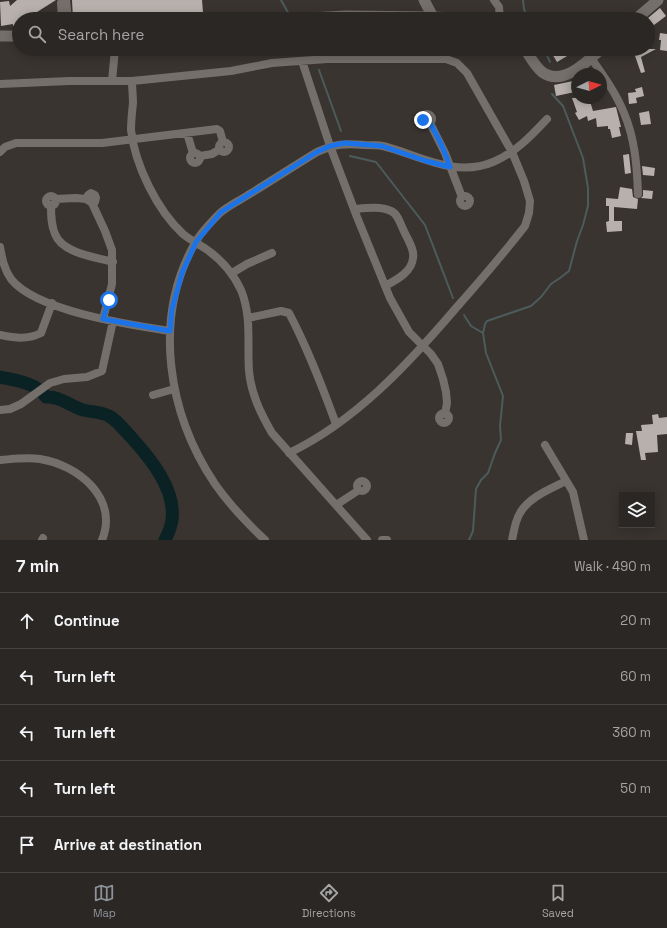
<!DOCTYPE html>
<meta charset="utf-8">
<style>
:root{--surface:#2b2724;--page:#373331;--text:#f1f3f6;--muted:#a6a5a6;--line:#474441;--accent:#8c9099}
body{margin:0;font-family:"Space Grotesk",sans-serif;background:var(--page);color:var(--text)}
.controls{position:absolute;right:12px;bottom:12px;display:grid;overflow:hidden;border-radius:0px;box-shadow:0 2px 10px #0003}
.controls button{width:36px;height:36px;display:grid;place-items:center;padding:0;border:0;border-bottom:1px solid var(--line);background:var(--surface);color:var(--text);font:20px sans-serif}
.compass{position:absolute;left:571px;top:68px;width:36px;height:36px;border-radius:50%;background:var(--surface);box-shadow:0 2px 10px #0003;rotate:84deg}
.stop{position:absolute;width:12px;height:12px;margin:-9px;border:3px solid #1a73e8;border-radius:50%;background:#fff}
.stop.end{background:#1a73e8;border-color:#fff;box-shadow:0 1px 4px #0008}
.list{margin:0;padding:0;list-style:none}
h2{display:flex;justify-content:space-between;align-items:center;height:52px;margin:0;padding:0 16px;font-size:17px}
h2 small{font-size:13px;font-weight:400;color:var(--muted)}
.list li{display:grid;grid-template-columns:26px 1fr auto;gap:12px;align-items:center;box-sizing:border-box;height:56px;padding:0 16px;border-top:1px solid var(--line)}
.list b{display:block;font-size:15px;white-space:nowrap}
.list em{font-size:13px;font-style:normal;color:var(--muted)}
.icon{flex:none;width:22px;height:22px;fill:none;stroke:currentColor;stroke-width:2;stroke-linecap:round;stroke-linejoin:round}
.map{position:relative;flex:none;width:667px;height:540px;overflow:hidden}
.search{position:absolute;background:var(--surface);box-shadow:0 2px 10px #0003;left:12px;right:12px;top:12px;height:44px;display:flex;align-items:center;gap:10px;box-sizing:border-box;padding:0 14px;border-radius:22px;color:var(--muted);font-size:15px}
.sheet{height:332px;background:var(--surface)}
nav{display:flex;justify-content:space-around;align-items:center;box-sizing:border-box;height:56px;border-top:1px solid var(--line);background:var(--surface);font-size:11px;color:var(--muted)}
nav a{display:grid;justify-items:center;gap:2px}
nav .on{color:var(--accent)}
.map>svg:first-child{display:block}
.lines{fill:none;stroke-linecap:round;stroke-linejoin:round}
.stream{stroke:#4c5b5c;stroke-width:2}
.river{stroke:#0b2225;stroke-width:13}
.building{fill:#b7b0ad}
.path{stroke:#8b8784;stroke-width:1.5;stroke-dasharray:3 3;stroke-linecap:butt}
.minor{stroke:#756f6b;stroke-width:8}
.tertiary{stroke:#756f6b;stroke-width:11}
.secondary{stroke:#756f6b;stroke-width:11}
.route{stroke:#1a73e8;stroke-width:5}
</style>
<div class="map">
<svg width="667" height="540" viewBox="0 0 667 540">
<rect width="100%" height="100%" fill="#393430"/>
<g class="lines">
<path class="stream" d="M281,0l9,16
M523,0l1,9 4,10
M310,49l2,3
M544,49l6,13
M319,70l22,61
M350,156l26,6 49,63 28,73
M464,315l7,11 12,7
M469,540l4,-9 3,-42 5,-9 7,-7 7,-20 6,-13 -1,-14 3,-30 -17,-43 -3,-20 2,-9 2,-3 44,-15 10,-9 10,-13 9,-6 9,-7 8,-30 6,-16 5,-19v-18l-5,-30 -20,-52 -11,-12"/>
<path class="river" d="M0,377c14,3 38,6 46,20 14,-1 24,9 37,13 8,2 19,2 26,6 9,5 15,14 22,21 19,21 45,52 41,83 -1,7 -4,14 -7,20"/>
</g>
<path class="building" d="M17,0h39l-30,19h-7v7h-6v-2l-12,2 -1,-24 9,-1 1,5z
M72,0h130l1,12 -53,7h-77z
M660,8l6,8 -12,9 -6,-7z
M660,33l7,1v17l-7,-1 1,-10h-2z
M549,49h30l-22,13z
M643,49h13l-15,8 4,15 -4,1 -7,-20z
M573,81l2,11 -19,4 -2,-11z
M642,87l2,9 -8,2 1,5 -8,1 -1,-11 8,-1 -1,-3z
M572,98h17l4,13 23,-4 5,20h-2l2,9 -9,2 -2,-9h-2v-3l-11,1 -1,-9 -8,3 -1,-5 -8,4 -4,-7 2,-1z
M649,111l2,13 -10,1 -2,-12z
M629,154l2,19 -6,1 -2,-19z
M642,166l13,2 -1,8 -11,-1z
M620,187l12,2 1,8 5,2 -1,10 -23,-2v14h8v10l-15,1 -1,-10 3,-1v-15h-3v-8l12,1z
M643,190l10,1 -1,8 -11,-1 2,-2z
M658,414l1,4 8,-1v17l-10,1 1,17 -13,1 1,7h-5l-5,-29h6l-1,-6 12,-1 -1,-9z
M626,433h7l-1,12 -7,-1z"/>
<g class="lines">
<path class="path" d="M273,19l-1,-4 13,-1"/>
<path class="minor" d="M66,0l2,19
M494,0l5,7 1,12
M61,3l1,16
M591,58c12,17 25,35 33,55 11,26 13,53 14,81
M302,61l28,85 27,71 33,81 19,34 22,22 7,10 5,15 3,13 1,11 -2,11
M112,81l3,-32
M132,81c0,7 1,15 1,22 -1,9 -2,18 -2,27 4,35 26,80 52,104 7,6 16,10 23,15 16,11 27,24 35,41 11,27 6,54 8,81 2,23 12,43 23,62l95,107
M0,84l69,-3h63l99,-10 41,-8 55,-4h119l11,4 10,10 45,79 12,29 6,20 -1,12 -4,13c-22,28 -45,55 -69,82 -47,55 -100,113 -167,145
M422 119a5 5 0 1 1 10 0a5 5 0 1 1-10 0Z
M430,123l15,30 17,44
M187,133l6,20
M219 147a5 5 0 1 1 10 0a5 5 0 1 1-10 0Z
M0,152l5,-5 11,-4h86l115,-14 3,2 3,11
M190 158a5 5 0 1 1 10 0a5 5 0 1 1-10 0Z
M200,156l12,-2 8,-5
M46 201a5 5 0 1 1 10 0a5 5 0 1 1-10 0Z
M460 201a5 5 0 1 1 10 0a5 5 0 1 1-10 0Z
M55,199l21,-1 10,1
M92,203l3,-1 1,-4 -1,-3 -4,-2 -3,2 -2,4 6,4 13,28 7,19v34l-9,35
M51,205c0,10 0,20 4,29 7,19 40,23 58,28
M354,209c12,-1 26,-3 37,2 7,3 9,12 12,18 3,8 12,20 10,29 -1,14 -17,22 -28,28
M0,247c2,11 4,22 11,32 25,32 119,46 159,52
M232,273l15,-9 25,-11
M248,318l33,-7 8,2c19,36 33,73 47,111
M0,335c15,3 27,5 41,-2l11,-30
M153,395l21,-6
M0,410l10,-1 11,-5 29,-21 14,-4 23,-2 15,-6 11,-50
M439 418a5 5 0 1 1 10 0a5 5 0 1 1-10 0Z
M545,445l28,47 11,48
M0,460c13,-1 27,-3 40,-1 38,6 79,39 62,81
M357 486a5 5 0 1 1 10 0a5 5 0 1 1-10 0Z
M336,505l23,-15
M42,540l1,-2
M265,540c-18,-17 -36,-36 -50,-56 -47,-70 -63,-165 -20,-241 5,-9 17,-22 25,-30 8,-7 19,-12 28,-18 23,-14 46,-29 69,-43 18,-8 28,-9 48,-7 6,0 12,0 18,1 36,9 72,32 110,16 22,-9 38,-26 54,-43
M382,540h5
M512,540c2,-9 3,-19 8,-27 9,-16 30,-24 46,-32"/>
<path class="tertiary" d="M424,0l9,17"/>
<path class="secondary" d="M292,19l54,-3 87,1 45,2
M636,19l22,-19
M0,36h19
M525,49c5,8 10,17 17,23 20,15 45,-10 59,-23"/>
</g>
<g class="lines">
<path class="route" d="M109,300l-6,19 67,12 2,-22 10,-36 14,-31 25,-30 96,-60 13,-6 15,-3 37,3 44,15 24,6c-5,-16 -12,-30 -20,-44h-4l-3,-3"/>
</g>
</svg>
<div class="controls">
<button><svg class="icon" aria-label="layers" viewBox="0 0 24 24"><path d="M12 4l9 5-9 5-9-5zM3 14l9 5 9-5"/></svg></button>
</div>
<svg class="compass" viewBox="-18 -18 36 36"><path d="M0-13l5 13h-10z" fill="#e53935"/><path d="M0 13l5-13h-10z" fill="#a6a5a6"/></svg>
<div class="stop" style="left:109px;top:300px"></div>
<div class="stop end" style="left:423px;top:120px"></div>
<div class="search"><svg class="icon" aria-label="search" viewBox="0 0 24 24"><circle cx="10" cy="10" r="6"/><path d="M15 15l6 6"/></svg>Search here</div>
</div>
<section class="sheet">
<h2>7 min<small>Walk · 490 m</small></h2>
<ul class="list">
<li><svg class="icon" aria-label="ahead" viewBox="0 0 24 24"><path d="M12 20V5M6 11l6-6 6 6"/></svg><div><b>Continue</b></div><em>20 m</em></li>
<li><svg class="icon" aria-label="left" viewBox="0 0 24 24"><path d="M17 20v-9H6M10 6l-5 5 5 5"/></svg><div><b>Turn left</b></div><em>60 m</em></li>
<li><svg class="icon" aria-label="left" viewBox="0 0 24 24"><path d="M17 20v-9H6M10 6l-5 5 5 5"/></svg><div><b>Turn left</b></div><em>360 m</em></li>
<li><svg class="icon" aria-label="left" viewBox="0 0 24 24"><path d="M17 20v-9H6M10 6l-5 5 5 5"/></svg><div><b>Turn left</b></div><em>50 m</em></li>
<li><svg class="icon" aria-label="arrive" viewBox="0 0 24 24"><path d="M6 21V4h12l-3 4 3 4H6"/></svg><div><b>Arrive at destination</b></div></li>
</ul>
</section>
<nav>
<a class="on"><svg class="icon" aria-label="map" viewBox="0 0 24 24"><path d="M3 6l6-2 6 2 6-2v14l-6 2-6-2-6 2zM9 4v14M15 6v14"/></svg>Map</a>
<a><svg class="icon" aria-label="directions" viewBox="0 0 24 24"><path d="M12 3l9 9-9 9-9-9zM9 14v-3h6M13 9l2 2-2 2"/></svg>Directions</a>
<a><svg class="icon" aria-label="saved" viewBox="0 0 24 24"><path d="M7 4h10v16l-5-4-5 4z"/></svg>Saved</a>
</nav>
